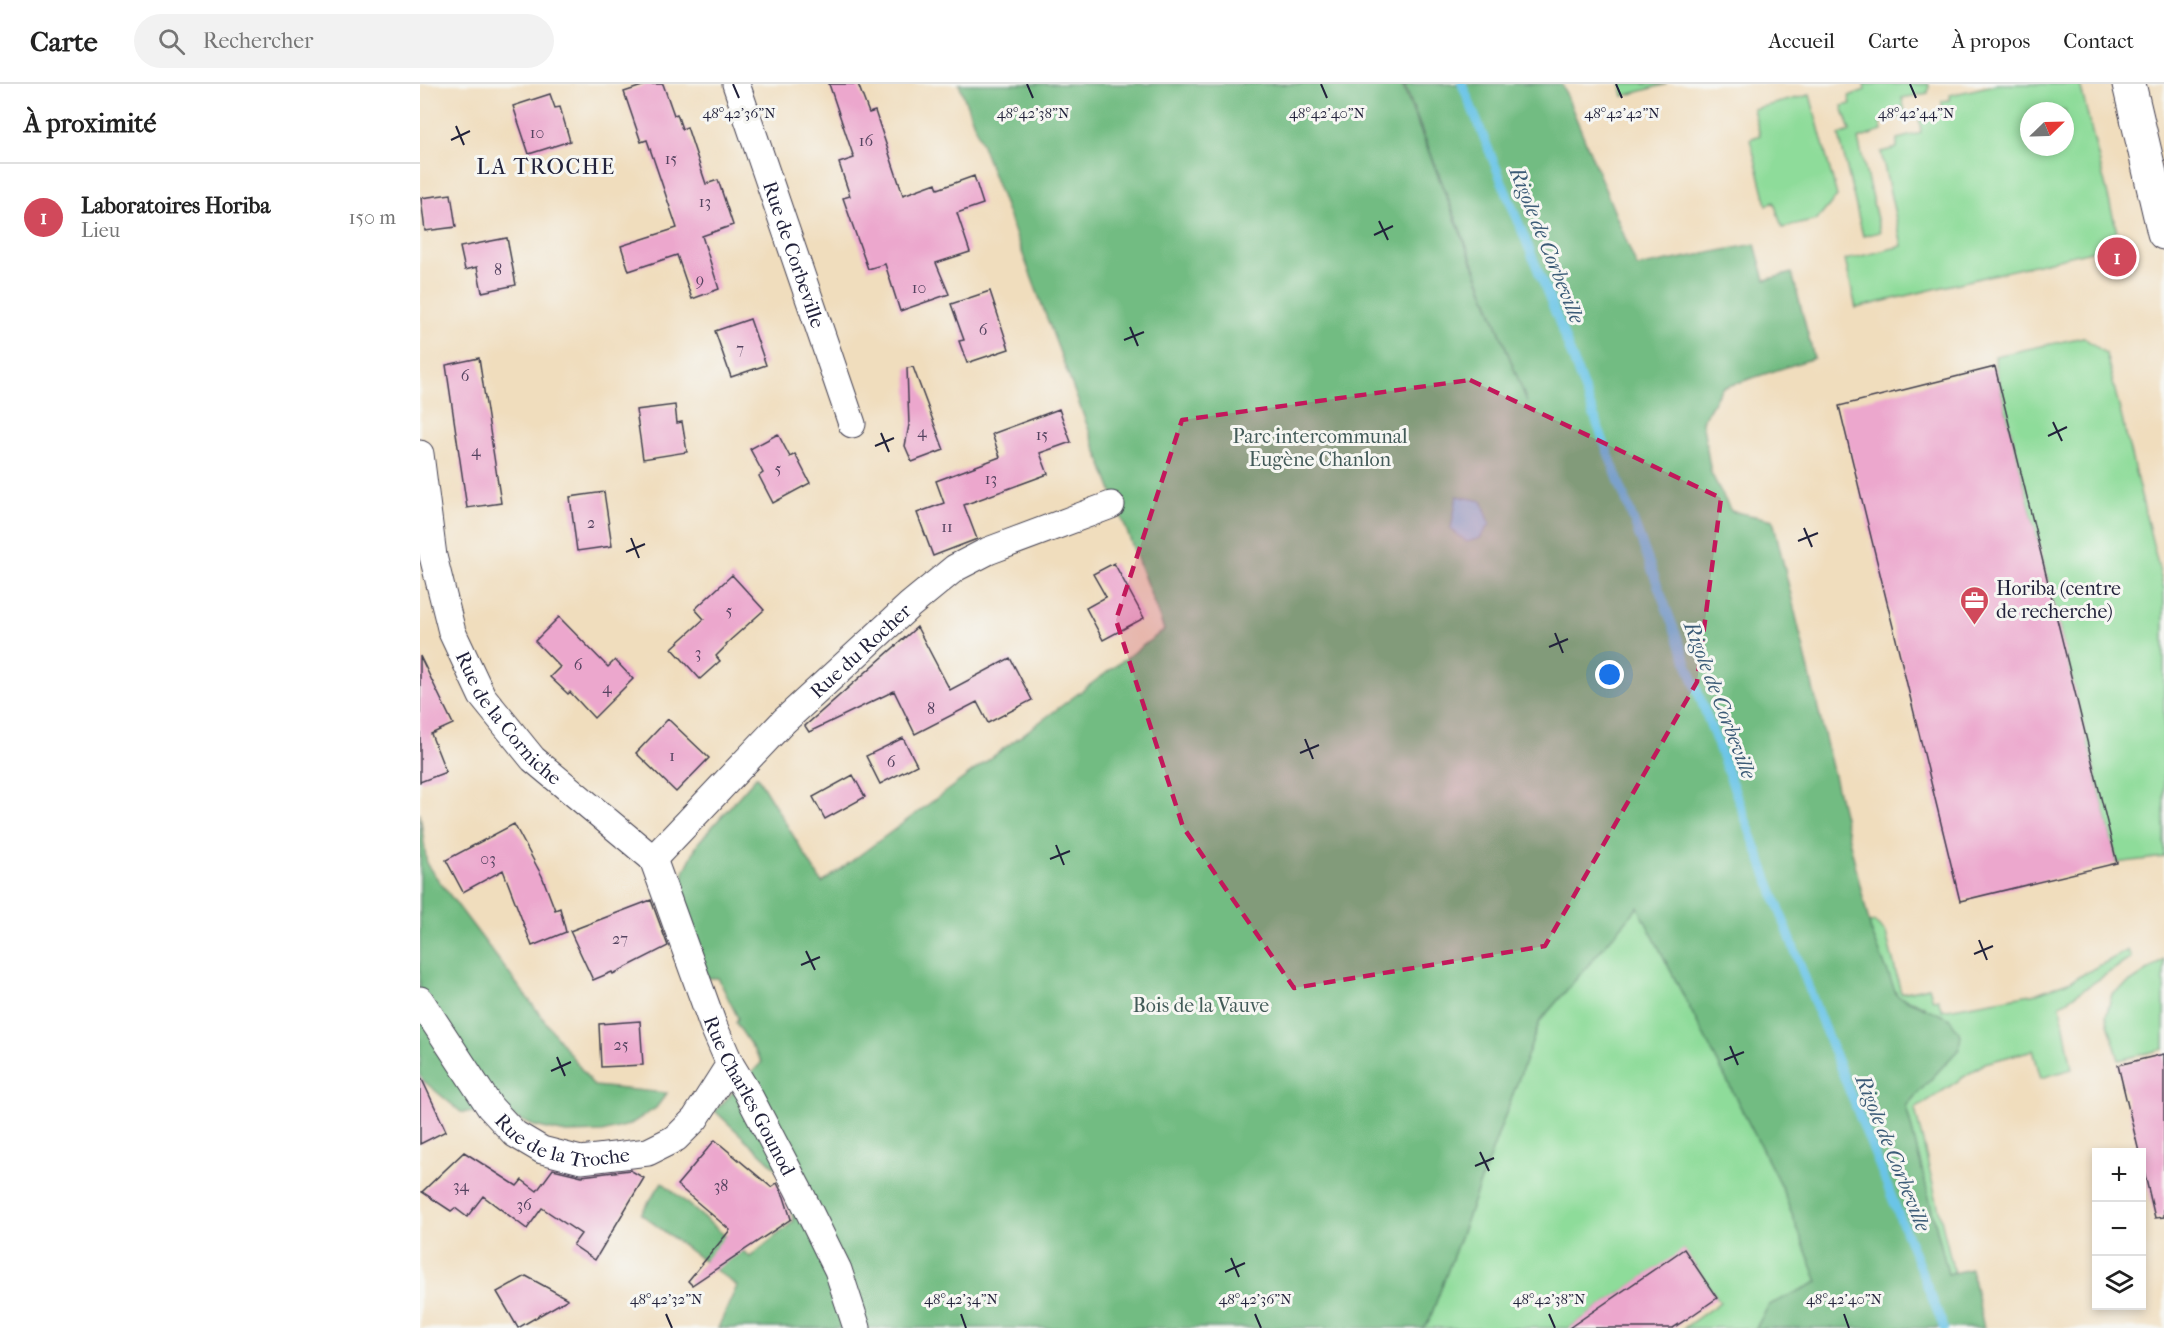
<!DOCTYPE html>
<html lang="fr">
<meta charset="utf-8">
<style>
:root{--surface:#fff;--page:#f2f2f2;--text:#222;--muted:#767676;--line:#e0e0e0;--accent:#d1495b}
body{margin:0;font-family:"IM FELL French Canon",serif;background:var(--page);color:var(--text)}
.controls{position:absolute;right:18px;bottom:18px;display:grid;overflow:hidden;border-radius:0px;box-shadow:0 3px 9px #0003}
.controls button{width:54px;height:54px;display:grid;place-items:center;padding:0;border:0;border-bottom:2px solid var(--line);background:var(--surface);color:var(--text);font:30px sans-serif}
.compass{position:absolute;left:1600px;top:18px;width:54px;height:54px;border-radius:50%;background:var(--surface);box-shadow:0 3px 9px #0003;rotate:67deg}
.you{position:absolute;left:1190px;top:591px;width:21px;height:21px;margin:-15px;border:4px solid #fff;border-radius:50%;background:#1a73e8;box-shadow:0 0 0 9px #1a73e833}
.badge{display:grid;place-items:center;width:39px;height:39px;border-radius:50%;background:var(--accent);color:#fff;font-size:20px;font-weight:700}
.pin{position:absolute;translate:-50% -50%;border:3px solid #fff;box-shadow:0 2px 6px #0006}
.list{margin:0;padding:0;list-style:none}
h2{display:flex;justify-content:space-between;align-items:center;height:78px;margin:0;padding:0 24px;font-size:26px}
h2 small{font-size:20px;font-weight:400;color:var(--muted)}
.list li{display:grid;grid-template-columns:39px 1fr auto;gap:18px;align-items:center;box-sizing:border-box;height:108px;padding:0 24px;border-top:2px solid var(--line)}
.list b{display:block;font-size:22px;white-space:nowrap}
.list p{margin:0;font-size:20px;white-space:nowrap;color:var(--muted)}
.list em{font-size:20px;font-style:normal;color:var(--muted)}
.icon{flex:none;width:33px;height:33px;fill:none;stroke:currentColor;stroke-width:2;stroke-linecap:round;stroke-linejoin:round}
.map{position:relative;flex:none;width:1744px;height:1244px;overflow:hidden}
header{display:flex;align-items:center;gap:36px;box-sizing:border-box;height:84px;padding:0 30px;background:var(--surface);border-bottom:2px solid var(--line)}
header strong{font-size:28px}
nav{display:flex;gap:33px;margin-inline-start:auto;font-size:21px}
.search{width:420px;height:54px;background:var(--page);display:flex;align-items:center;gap:15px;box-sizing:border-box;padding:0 21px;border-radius:33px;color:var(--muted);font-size:22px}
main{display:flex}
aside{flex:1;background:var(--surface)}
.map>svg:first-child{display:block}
.green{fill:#8edc9a;stroke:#587f6a;stroke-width:1.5;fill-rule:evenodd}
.forest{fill:#72bc82;stroke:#4a6f5e;stroke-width:1.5}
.water{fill:#6ac4e7;stroke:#467391;stroke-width:1.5}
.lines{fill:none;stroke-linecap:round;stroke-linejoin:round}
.stream{stroke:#6ac4e7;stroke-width:9}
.building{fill:#eca7cd}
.street-casing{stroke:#413e4e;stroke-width:29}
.secondary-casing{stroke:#413e4e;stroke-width:35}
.street{stroke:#fff;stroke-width:27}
.secondary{stroke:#fff;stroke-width:33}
.marked{fill:#c2185b;fill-opacity:0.2;stroke:#c2185b;stroke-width:4.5;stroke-dasharray:12 8;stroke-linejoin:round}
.ticks{fill:none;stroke:#22223b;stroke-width:2}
.labels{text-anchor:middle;stroke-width:6;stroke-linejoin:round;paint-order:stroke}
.number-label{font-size:16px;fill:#544360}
.street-label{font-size:20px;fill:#22223b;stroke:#f6f6f2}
.park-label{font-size:20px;fill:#425a58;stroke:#f6f6f2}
.poi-label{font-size:20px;fill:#22223b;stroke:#f6f6f2;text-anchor:start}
.water-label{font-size:21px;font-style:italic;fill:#3b5b77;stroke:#f6f6f2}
.quarter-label{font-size:22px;letter-spacing:1.5px;fill:#22223b;stroke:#f6f6f2}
.ticks-label{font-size:15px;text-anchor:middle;fill:#22223b;stroke:#f6f6f2;stroke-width:6;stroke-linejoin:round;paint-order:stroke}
</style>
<header>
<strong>Carte</strong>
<div class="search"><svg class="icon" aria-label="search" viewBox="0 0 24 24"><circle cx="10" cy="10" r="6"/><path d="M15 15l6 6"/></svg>Rechercher</div>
<nav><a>Accueil</a><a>Carte</a><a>À propos</a><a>Contact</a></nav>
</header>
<main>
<aside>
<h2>À proximité<small></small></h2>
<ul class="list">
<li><span class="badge">1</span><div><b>Laboratoires Horiba</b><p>Lieu</p></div><em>150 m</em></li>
</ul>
</aside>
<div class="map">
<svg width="1744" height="1244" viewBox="0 0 1744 1244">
<rect width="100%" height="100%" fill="#f6f6f2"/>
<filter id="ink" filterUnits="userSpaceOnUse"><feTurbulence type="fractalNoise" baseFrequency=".0167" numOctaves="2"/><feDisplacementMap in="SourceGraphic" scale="12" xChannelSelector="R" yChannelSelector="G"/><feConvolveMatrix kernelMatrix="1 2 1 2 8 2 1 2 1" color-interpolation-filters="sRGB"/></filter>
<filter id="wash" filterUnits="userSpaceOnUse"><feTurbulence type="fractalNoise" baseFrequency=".008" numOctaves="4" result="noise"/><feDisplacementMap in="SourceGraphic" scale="24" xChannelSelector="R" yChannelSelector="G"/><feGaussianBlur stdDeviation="1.35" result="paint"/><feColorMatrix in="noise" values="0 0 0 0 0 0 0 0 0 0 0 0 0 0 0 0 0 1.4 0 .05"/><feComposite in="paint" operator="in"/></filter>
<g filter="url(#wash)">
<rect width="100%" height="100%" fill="#f0ddbd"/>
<path class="green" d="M1201,0h46l-44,12z
M1444,0h65l-1,9 -26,5 4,18 -26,6 2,9 -24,8 22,93 -17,4 -24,-101 11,-4 -8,-25 9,-2 -2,-8 16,-6z
M1578,0h82l40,160 -264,64 -11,-48 57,-14 -21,-94 16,-4v-9l24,-6 -2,-16 23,-6v-10l7,-1 1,-5zM1609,27h36v36h-36z
M1390,11l27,101 -20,24 -35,8 -8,-26 -7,3 -17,-66 10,-4 -7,-26z
M1663,253l23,17 58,235v268l-47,6 -122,-496v-11z
M1218,823l143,279 37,96 -49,23 -13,23h-72l36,-26 -36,-52 -115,78h-147l7,-7 111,-300z
M1454,838l12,11 15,60 28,-6 4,13 5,-1 4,11 95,-17 34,-12 57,-31 3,8 -71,47 12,64 -31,9 -8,-28 -48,13 -70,46 39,164 -6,1 -42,-168 53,-57 -35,-43 -27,-10 -26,-65 -2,-8z
M1744,876v89l-45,11 -13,-44 6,-22z"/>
<path class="forest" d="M539,0h443l125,318 -123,-318h158l75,183 118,-23 10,36 27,-7 22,85 -92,30 -20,33 9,52 20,38 42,9 98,411 26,65 52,22 12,17 -2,14 -53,57 42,168 23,-5 13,59h-228l13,-23 49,-23 -37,-96 -143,-279 -98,114 -111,300 -7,7h-704l19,-42 -96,-72 21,-32 88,75 44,-36 -15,-50 -64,-60 47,-49 -26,-39 2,-5 -20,-40h-10l-28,-79 4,-27 14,-29 59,-67 65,107 342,-253z
M0,729l7,52 167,221 73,7 -11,15 -27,17 -27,7 -36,1 -32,-7 -27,-12 -46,-2 -41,-34z"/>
<path class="water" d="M1037,412l25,5 8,23 -10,14 -13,4 -16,-13z"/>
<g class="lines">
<path class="stream" d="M1042,0l95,233 262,698 125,313"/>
</g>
<g id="blocks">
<path class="building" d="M228,0h15l11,31 3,-1 5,15 5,-2 19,57 12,-4 15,45 -31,11 17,53 -27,10 -15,-44 -48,16 -8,-25 56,-18 -30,-88 -6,2 -17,-50z
M409,0h29l11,29 6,-2 28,84 33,-12 2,6 36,-13 9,28 -26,9 13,39 -34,11 13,31 -49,17 -15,-47 -17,5 -25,-71 7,-2 -11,-33 15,-5z
M130,10l5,14 5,-1 10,34 -41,13 -16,-48z
M31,110l5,33 -31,4 -4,-33z
M87,154l9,47 -34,7 -5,-25 -12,3 -5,-23z
M570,207l19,58 -42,14 -8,-22 5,-1 -13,-36z
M330,235l16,46 -35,12 -16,-46z
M59,274l22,145 -34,5 -21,-143z
M493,283l31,83 -32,12 -7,-16 4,-21 -2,-57z
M1575,283l122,496 -157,38 -121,-495z
M255,321l2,18 5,-1 5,30 -44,7 -7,-49z
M639,325l12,33 -31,11 8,21 -84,31 13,34 -44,17 -16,-43 27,-10 -8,-22 64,-24 -8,-23z
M358,350l12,23 5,-3 15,29 -37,20 -14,-27 4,-3 -13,-24z
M184,408l8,54 -35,5 -7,-54z
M694,479l30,55 -41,22 -17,-32 20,-11 -13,-23z
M312,491l32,35 -38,34 1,1 -11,11 4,5 -20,18 -28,-31 32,-29 -9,-10z
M139,533l49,50 7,-7 18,19 -39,39 -24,-26 -2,2 -18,-17 10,-10 -25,-26z
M497,543l33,63 60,-32 22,42 -44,23 -11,-21 -62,32 -21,-43 -85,41 -4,-6z
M0,572l33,68 -22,10 15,38 -26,10z
M248,635l41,39 -33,34 -40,-39z
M483,654l14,27 -37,19 -14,-28z
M433,691l12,22 -40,22 -12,-22z
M94,740l28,52 13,34 5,-2 6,24 -34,14 -29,-76 -40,22 -17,-32z
M231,816l17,46 -55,28 -1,-2 -19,8 -23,-49z
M220,937l3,44 -42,2 -2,-43z
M1744,970v163l-9,1 -13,-56v-10h-3l-21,-87z
M0,991l26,56 -26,13z
M295,1056l56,47 6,-4 7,14 7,22 -99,66 -4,-4 42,-51 -53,-45z
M44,1068l53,34 5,-6 15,11 16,-22 29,7 48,-6 14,8 -49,82 -22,-15 8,-11 -39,-26 -15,21 -44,-33 -16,21 -12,-9 -4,3 -29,-19z
M1264,1165l33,49 -30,21 -14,9h-104z
M106,1192l42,23 -50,29 -21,-36z"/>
</g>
</g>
<g filter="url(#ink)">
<use href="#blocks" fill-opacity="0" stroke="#413e4e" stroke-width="1.5"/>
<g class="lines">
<defs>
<g id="street">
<path id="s1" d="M316,0l116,340"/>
<path id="s2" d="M0,370l13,102 19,76 30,64 51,63 120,100"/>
<path id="s3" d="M233,775l131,-138 126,-116 45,-37 33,-17 123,-46"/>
<path id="s4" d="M233,775l60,166 17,39 17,28 51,97 40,81 19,58"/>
<path id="s5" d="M0,916l70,107 25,27 27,16 39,10 67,-8 28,-14 19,-19 35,-55"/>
</g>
<path id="secondary" d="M1709,0l35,149"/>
</defs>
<use href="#street" class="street-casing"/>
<use href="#secondary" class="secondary-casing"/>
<use href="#street" class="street"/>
<use href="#secondary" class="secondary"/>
</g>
</g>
<path class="marked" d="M1050,296l251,118 -24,184 -152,264 -251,42 -111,-161 -67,-207 66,-200z"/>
<path class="ticks" d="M313,0l6,14M607,0l6,14M901,0l6,14M1196,0l6,14M1490,0l6,14M36,42l8,19M31,56l19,-9M959,137l9,19M954,151l19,-9M710,243l8,19M704,256l20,-8M1633,338l9,19M461,349l8,19M1628,352l19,-9M455,362l19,-8M1384,444l8,19M211,454l8,20M1378,457l20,-8M206,468l19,-8M1135,549l8,20M1129,563l19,-8M885,655l8,20M880,669l19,-8M636,761l8,20M630,775l20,-8M1559,856l8,20M386,867l9,19M1554,870l19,-8M381,881l19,-8M1310,962l8,19M137,973l8,19M1304,976l20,-8M131,987l20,-9M1060,1068l9,19M1055,1082l19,-8M811,1174l8,19M805,1188l20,-9M246,1230l6,14M541,1230l5,14M835,1230l6,14M1129,1230l6,14M1424,1230l5,14"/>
<defs>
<symbol id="office-pin" viewBox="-11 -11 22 30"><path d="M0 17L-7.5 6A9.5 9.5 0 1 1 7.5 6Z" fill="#d1495b" stroke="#f6f6f2"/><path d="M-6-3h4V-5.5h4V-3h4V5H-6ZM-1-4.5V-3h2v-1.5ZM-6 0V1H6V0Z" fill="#fff"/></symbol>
</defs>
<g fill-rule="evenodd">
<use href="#office-pin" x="1538" y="500" width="33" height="45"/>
</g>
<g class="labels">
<g class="number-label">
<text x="117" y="54">10</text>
<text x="446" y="62">16</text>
<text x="251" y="80">15</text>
<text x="285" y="123">13</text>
<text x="78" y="191">8</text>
<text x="280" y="201">9</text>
<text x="499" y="209">10</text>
<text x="563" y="251">6</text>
<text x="320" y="270">7</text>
<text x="45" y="297">6</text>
<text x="502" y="353">4</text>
<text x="622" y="356">15</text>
<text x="56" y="372">4</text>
<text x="358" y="390">5</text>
<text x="571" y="400">13</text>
<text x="171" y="444">2</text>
<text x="527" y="448">11</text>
<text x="309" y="532">5</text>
<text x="278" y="574">3</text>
<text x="158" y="586">6</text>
<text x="187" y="609">4</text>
<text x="511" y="630">8</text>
<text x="252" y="677">1</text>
<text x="471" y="683">6</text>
<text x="68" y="780">03</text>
<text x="200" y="860">27</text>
<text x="201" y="966">25</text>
<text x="41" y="1107">34</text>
<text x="301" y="1107">38</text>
<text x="104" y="1126">36</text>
</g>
<g class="street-label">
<text dy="7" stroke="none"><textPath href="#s1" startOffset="180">Rue de Corbeville</textPath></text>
<text dy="7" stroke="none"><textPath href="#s3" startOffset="294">Rue du Rocher</textPath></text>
<text dy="7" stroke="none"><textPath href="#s2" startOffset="285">Rue de la Corniche</textPath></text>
<text dy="7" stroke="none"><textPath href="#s4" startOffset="256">Rue Charles Gounod</textPath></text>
<text dy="7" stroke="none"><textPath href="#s5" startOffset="213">Rue de la Troche</textPath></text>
</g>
<g class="park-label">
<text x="900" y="359">Parc intercommunal<tspan x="900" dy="23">Eugène Chanlon</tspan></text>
<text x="781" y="928">Bois de la Vauve</text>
</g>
<g class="poi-label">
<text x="1576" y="511">Horiba (centre<tspan x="1576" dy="23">de recherche)</tspan></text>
</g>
<g class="water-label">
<text transform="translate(1127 161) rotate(68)" y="7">Rigole de Corbeville</text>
<text transform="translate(1300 616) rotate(69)" y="7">Rigole de Corbeville</text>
<text transform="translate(1473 1069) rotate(68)" y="7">Rigole de Corbeville</text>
</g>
<g class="quarter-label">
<text x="126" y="90">LA TROCHE</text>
</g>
</g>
<g class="ticks-label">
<text x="319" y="34">48°42'36"N</text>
<text x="613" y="34">48°42'38"N</text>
<text x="907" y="34">48°42'40"N</text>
<text x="1202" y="34">48°42'42"N</text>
<text x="1496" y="34">48°42'44"N</text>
<text x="246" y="1220">48°42'32"N</text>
<text x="541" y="1220">48°42'34"N</text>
<text x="835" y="1220">48°42'36"N</text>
<text x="1129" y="1220">48°42'38"N</text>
<text x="1424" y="1220">48°42'40"N</text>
</g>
</svg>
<div class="controls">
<button>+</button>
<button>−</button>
<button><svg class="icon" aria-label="layers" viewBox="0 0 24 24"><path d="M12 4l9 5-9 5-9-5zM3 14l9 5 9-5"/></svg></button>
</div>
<svg class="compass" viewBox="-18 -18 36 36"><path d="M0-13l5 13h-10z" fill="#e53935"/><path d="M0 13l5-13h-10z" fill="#767676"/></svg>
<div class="you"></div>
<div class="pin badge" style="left:1697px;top:173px">1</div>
</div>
</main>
